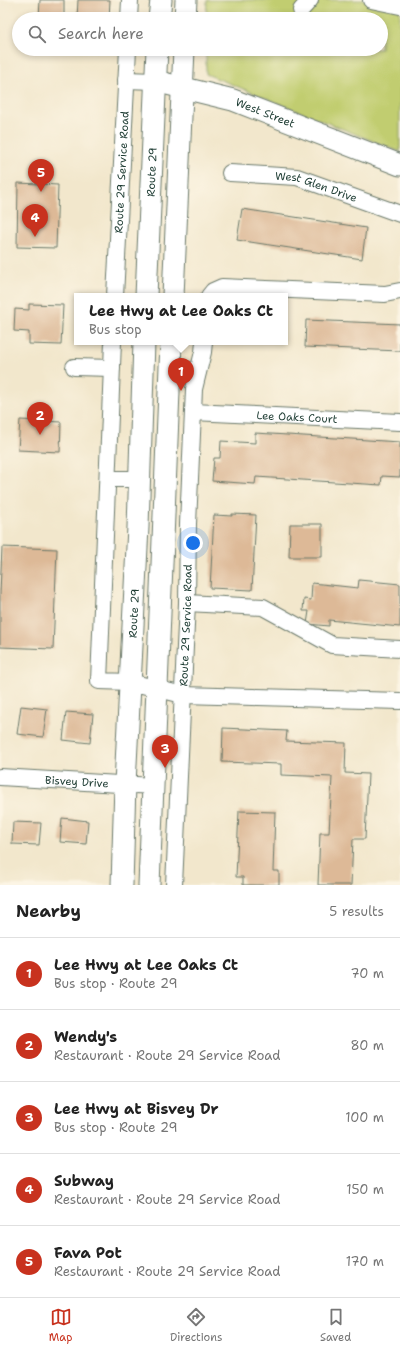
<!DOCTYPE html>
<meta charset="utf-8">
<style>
:root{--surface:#fff;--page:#f6f6f6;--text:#222;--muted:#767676;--line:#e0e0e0;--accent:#c8321e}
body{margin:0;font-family:"Shantell Sans",sans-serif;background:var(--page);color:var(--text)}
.you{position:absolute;left:193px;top:543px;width:14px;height:14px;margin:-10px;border:3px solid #fff;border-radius:50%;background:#1a73e8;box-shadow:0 0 0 6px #1a73e833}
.badge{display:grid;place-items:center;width:26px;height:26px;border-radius:50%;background:var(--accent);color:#fff;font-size:13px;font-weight:700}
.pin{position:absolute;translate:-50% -33px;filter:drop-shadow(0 1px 2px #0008)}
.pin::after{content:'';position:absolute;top:21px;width:14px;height:12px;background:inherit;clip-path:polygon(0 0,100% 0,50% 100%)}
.popup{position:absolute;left:74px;top:293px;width:214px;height:52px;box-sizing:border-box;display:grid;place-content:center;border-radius:0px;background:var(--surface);filter:drop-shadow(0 1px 3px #0005);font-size:13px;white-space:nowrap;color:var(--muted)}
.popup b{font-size:15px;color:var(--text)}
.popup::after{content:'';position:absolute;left:50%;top:100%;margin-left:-8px;border:8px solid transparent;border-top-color:var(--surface)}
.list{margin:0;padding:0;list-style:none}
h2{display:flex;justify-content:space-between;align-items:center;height:52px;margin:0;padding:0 16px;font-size:17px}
h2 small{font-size:13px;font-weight:400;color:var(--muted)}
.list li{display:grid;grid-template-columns:26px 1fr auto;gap:12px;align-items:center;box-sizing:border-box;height:72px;padding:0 16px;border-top:1px solid var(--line)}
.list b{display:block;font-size:15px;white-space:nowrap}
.list p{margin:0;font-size:13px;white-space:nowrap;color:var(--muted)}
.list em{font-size:13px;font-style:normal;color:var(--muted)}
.icon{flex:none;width:22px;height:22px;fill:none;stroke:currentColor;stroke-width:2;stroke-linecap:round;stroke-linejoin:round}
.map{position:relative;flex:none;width:400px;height:885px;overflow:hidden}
.search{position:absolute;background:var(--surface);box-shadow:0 2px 6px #0003;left:12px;right:12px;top:12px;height:44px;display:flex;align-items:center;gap:10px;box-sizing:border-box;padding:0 14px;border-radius:22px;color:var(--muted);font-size:15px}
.sheet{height:412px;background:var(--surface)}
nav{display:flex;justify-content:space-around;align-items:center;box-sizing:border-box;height:56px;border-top:1px solid var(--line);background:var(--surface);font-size:11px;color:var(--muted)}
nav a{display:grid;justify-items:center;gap:2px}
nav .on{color:var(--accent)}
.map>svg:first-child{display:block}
.green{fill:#c1cd6f;stroke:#708552}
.building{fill:#ddb997}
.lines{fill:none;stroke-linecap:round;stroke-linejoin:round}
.minor-casing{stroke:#697869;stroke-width:18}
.major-casing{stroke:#697869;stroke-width:23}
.minor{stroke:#fff;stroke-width:16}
.major{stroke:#fff;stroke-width:21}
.labels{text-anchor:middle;stroke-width:3;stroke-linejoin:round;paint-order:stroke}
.street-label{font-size:11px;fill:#1f3d34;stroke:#fcf5e5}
</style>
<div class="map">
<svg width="400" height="885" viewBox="0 0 400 885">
<rect width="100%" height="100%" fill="#fcf5e5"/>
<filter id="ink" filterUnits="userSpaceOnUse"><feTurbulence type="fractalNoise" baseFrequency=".025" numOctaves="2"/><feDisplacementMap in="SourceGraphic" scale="8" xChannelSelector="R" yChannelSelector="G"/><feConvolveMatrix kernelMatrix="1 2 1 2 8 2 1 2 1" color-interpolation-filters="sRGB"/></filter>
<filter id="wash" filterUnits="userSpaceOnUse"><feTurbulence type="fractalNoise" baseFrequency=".012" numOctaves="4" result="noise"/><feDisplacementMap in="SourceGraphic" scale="16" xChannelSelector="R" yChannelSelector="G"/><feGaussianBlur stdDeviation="0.9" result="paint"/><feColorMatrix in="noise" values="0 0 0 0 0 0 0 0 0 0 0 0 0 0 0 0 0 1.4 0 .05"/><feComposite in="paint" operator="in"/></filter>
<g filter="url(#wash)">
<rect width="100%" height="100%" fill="#f2e7cc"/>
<path class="green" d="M207,0h193v152l-194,-78v-25h175v-30h-175z"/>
<g id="blocks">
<path class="building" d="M40,0h24v19h-25z
M78,0h32l-1,19h-32z
M18,183l40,2 -2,63 -39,-1z
M242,209l124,19 -4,31 -125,-19z
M29,304l34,1 -2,40 -32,-1v-12l-15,-1 1,-22 14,1z
M306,320l94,4v27l-95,-4z
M20,420l41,2 -1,30 -42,-2z
M255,433l145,9v35l-18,-1 -1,9 -125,-8 -1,7 -43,-3 2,-23h6l1,-17 34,2z
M232,514l24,1 -4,75 -42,-2 4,-73 18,1z
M290,524h32v33h-33z
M2,547l55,2 -4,100 -53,-2v-54z
M359,580l41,4v43l-71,-7v6l-22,-2 2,-13h-6l1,-12 7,1 1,-17 46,5z
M21,706l26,3 -4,28 -26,-3z
M66,712l27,2 -3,29 -27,-3z
M223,728l64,3 -1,10 60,2 -1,30 23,1 -3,65h-12l-2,46h-33l2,-52h9l3,-56 -51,-2v-11l-59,-2z
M239,811l36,1 -2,59h6v14h-36v-8h-7z
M62,818l26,3 -2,23 -26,-2z
M13,822l28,1 -2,22 -27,-1z"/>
</g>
</g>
<g filter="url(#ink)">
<use href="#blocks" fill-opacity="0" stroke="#697869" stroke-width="1"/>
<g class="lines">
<defs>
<g id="minor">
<path d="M371,0l29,6"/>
<path d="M301,10l9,-10"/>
<path d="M129,19l1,-19"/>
<path d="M126,80l29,1"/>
<path id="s1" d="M230,173l67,4 103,37"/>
<path id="s2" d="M115,296l13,-247"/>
<path d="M209,296l4,-5 9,-4 163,7 15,-3"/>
<path d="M113,342l-14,339 31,1 53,13 217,6"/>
<path d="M74,367l38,1"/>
<path d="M170,369l28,2"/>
<path id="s3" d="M193,412l207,10"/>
<path d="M108,479h31"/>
<path d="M187,603l76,4 69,38 68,4"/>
<path id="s4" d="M0,777l153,9"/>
<path id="s5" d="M174,885l13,-282 1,-79 6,-135 9,-37 1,-10"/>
</g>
<g id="major">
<path d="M159,19l2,-19"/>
<path d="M185,19l1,-19"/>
<path id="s6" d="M155,81l78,19 167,65"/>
<path id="s7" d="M146,296l11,-247"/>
<path d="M173,296l11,-247"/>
<path id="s8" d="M122,885l3,-101 13,-257 6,-185"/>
<path d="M149,885l22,-543"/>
</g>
</defs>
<use href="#minor" class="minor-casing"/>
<use href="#major" class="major-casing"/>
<use href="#minor" class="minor"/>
<use href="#major" class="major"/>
</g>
</g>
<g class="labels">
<g class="street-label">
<text dy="4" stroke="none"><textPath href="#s6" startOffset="115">West Street</textPath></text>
<text dy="4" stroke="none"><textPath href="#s7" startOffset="124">Route 29</textPath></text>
<text dy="4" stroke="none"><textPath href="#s2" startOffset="124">Route 29 Service Road</textPath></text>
<text dy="4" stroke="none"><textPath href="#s1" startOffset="88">West Glen Drive</textPath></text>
<text dy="4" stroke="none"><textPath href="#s3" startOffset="104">Lee Oaks Court</textPath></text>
<text dy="4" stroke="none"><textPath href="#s8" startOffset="272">Route 29</textPath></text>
<text dy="4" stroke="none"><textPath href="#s5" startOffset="260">Route 29 Service Road</textPath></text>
<text dy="4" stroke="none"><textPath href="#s4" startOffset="77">Bisvey Drive</textPath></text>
</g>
</g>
</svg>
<div class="you"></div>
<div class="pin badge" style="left:181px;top:391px">1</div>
<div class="popup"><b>Lee Hwy at Lee Oaks Ct</b>Bus stop</div>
<div class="pin badge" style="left:40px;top:435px">2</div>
<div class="pin badge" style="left:165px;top:768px">3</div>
<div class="pin badge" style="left:35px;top:237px">4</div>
<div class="pin badge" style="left:41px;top:192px">5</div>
<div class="search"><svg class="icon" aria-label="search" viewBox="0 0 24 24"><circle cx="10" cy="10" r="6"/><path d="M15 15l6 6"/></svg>Search here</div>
</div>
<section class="sheet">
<h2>Nearby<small>5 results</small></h2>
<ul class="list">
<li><span class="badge">1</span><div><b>Lee Hwy at Lee Oaks Ct</b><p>Bus stop · Route 29</p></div><em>70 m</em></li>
<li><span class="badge">2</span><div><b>Wendy's</b><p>Restaurant · Route 29 Service Road</p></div><em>80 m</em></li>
<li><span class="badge">3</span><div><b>Lee Hwy at Bisvey Dr</b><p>Bus stop · Route 29</p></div><em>100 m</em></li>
<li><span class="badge">4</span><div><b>Subway</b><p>Restaurant · Route 29 Service Road</p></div><em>150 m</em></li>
<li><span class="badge">5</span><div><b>Fava Pot</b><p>Restaurant · Route 29 Service Road</p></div><em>170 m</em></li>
</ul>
</section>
<nav>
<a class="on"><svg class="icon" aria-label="map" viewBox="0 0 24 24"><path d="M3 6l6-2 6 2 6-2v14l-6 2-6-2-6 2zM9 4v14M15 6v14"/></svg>Map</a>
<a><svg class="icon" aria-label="directions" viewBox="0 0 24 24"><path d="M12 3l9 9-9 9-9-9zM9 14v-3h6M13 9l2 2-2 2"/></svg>Directions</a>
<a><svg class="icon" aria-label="saved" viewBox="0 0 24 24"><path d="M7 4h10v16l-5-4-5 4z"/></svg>Saved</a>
</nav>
